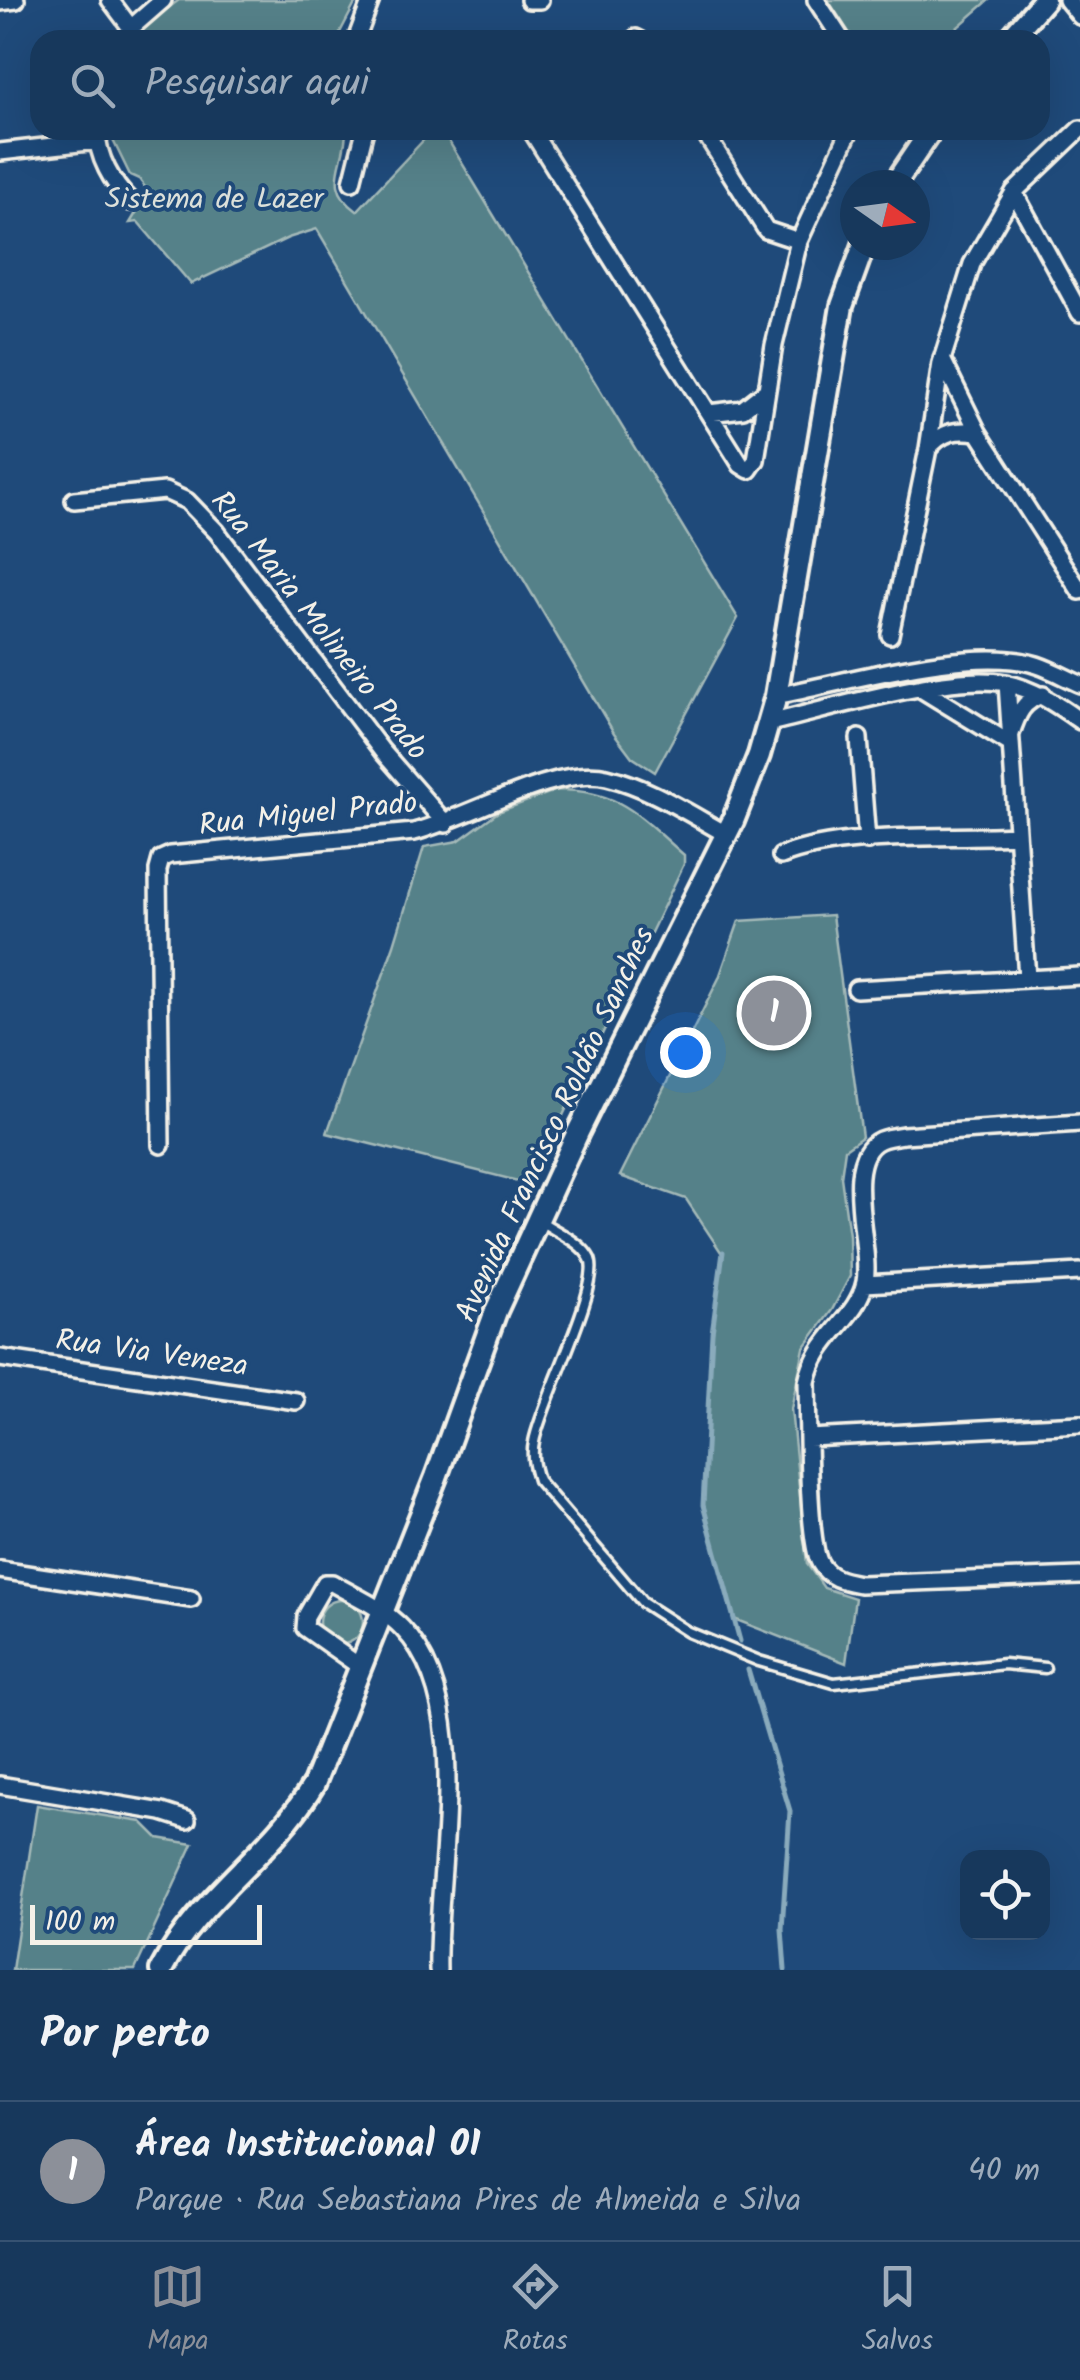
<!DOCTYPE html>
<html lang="pt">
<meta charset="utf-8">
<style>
:root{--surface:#17385c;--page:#203f62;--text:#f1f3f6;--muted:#9eacbb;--line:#365272;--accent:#8c9099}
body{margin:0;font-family:Kalam,sans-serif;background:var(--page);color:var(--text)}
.controls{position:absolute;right:30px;bottom:30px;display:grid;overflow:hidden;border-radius:20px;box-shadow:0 10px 40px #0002}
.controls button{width:90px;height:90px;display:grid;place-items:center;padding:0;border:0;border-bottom:2px solid var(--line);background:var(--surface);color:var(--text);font:50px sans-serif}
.compass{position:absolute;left:840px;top:170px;width:90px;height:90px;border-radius:50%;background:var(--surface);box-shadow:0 10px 40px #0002;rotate:104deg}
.scale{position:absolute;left:30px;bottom:25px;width:232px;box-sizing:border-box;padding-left:10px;border:5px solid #f4f1e8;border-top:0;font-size:28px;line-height:35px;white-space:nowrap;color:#f4f1e8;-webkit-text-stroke:8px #1f4a7a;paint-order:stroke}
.you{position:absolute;left:685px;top:1052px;width:35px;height:35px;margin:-25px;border:8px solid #fff;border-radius:50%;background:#1a73e8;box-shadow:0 0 0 15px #1a73e833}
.badge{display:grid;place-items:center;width:65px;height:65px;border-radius:50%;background:var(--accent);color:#fff;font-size:32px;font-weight:700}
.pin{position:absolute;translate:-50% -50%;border:5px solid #fff;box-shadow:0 2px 10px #0006}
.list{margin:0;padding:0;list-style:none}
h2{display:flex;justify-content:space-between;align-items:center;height:130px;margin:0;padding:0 40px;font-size:42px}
h2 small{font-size:32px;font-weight:400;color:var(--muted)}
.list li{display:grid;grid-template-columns:65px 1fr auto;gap:30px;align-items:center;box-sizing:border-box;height:140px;padding:0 40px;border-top:2px solid var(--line)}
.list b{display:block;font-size:38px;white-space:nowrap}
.list p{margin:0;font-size:32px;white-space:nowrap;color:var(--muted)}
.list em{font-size:32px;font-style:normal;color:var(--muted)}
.icon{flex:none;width:55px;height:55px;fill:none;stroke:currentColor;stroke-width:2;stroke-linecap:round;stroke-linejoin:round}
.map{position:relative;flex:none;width:1080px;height:1970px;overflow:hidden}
.search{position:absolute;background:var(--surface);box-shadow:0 10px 40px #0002;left:30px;right:30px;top:30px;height:110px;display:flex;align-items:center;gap:25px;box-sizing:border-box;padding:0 35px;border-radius:30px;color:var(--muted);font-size:38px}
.sheet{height:270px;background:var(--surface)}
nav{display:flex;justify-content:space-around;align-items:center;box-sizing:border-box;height:140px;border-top:2px solid var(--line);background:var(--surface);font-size:28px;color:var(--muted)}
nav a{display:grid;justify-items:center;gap:5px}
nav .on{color:var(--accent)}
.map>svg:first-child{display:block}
.green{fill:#558189;stroke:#a4b9b8;stroke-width:2.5}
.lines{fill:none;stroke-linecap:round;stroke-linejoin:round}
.stream{stroke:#8aabbc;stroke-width:5}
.service-casing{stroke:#f4f1e8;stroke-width:15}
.minor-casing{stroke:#f4f1e8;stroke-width:22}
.tertiary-casing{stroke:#f4f1e8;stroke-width:28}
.service{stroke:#1f4a7a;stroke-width:8}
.minor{stroke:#1f4a7a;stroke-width:15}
.tertiary{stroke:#1f4a7a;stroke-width:20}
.labels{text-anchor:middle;stroke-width:8;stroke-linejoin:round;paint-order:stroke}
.park-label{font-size:30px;fill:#dce0da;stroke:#1f4a7a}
.street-label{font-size:30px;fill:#f4f1e8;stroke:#1f4a7a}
</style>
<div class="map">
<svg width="1080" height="1970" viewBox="0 0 1080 1970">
<rect width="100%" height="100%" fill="#1f4a7a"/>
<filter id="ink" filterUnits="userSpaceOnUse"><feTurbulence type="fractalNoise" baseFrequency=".01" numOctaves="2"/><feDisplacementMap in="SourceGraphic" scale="20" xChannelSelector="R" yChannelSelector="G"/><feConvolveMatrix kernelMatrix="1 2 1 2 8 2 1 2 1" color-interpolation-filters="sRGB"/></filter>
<g filter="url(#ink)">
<path class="green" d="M179,0h178l-21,40h-206l1,-4z
M828,0h161l-46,40h-51l-4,-6 -17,6h-17z
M108,130h238c0,35 -25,55 11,81l76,-81h9l296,488 -83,154 -23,-15 -18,-24 -297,-504 -29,9 -97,46 -53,-62 -8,1 14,-23 1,-13 -6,-8 -9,-4z
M557,790c64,0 82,26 127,65v9l-154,320 -203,-51 67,-188 30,-98 34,-6 40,-29z
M832,915l30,222 -17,12 -4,28 8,58 1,41 -18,34 -28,38 -13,61 16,155 17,24 31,10 -9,65 -112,-44 -31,-114 9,-172 11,-78 -37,-56 -66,-23 99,-198 20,-57z
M319 1622a22 22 0 1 1 44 0a22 22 0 1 1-44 0Z
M37,1805l105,17 16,16 35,6 -58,126h-123z"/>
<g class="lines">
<path class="stream" d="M723,1252l-11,81 -9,172 37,136
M748,1670l42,141 -8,118 3,41"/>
<defs>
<path id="service" d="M542,1222c14,10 40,20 48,37 12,27 -50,146 -56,183 -3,14 0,25 4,38l105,123 45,29 71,29 75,22 170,-19 41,4"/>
<path id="minor" d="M110,0l21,28
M529,0h11
M816,0l26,40
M1067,0l13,16
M0,2l16,-2
M636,38l4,2
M124,40l7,-12 32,-28
M356,40l15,-40
M97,130c0,27 15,53 34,72
M531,130l210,335 8,5 7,-10 18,-115 25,-104 51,-111
M703,130l63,100 33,11
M0,152l97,-11
M352,182l13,-52
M1014,192l66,121
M942,359l36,73 102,159
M709,413l34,-4 23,-18
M928,449c14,-18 29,-20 50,-17
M74,500l91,-9 22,10 30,31 165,219 64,73
M890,635l38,-186 13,-86 31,-99 42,-72 66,-63
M1007,683l20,295
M921,689l88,54
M776,696c67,-13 198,-52 261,-31 15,5 29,13 43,19
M769,723c57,-13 182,-51 236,-40 29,6 51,21 75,38
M1011,734c6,-19 12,-34 32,-39
M859,738l8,103
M781,856c64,-25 165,-17 235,-21
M856,989l224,-13
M1080,1123l-177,12c-7,1 -16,2 -23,5 -40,18 -8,107 -15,142 -8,37 -49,55 -58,100 1,33 0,159 13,181 9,16 24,18 40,21l220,-8
M161,1145l-3,-275 3,-11 9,-4 244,-23c51,-13 142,-67 193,-55 42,10 81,36 119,57
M865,1284l215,-12
M0,1358l296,43
M809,1438l271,-14
M0,1570l191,29
M359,1666l-54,-38 1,-12 19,-33h7c24,14 51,25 70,45 75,76 33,245 36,342
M0,1785l162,27 25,8"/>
<path id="tertiary" d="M1009,40l35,-40
M894,185l37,-55
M161,1970c37,-72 112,-117 153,-186l122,-307 60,-166 82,-179 155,-311 26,-66 17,-59 66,-390 22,-61"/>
</defs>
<use href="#service" class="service-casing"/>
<use href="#minor" class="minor-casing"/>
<use href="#tertiary" class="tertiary-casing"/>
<use href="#service" class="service"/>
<use href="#minor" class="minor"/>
<use href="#tertiary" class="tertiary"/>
</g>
</g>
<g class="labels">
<g class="park-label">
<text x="214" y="208">Sistema de Lazer</text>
</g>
<g class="street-label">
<text transform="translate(320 625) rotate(52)" y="10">Rua Maria Molineiro Prado</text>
<text transform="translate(308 813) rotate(-6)" y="10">Rua Miguel Prado</text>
<text transform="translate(554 1124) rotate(-65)" y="10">Avenida Francisco Roldão Sanches</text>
<text transform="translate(152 1352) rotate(8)" y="10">Rua Via Veneza</text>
</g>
</g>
</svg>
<div class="controls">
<button><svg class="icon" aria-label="locate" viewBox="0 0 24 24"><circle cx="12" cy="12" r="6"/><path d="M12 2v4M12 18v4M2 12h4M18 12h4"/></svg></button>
</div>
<svg class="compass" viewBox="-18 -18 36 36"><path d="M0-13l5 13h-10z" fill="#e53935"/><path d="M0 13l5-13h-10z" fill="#9eacbb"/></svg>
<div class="scale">100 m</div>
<div class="you"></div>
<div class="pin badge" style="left:774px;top:1013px">1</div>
<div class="search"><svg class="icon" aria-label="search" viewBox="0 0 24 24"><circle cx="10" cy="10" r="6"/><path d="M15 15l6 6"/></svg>Pesquisar aqui</div>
</div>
<section class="sheet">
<h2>Por perto<small></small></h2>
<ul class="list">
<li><span class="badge">1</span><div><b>Área Institucional 01</b><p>Parque · Rua Sebastiana Pires de Almeida e Silva</p></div><em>40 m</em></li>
</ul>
</section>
<nav>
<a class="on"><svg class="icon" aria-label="map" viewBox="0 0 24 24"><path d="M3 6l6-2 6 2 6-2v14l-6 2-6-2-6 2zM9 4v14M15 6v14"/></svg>Mapa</a>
<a><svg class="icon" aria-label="directions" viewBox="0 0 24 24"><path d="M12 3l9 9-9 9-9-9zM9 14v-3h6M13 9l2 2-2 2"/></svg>Rotas</a>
<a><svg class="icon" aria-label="saved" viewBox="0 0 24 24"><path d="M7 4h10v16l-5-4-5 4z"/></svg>Salvos</a>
</nav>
